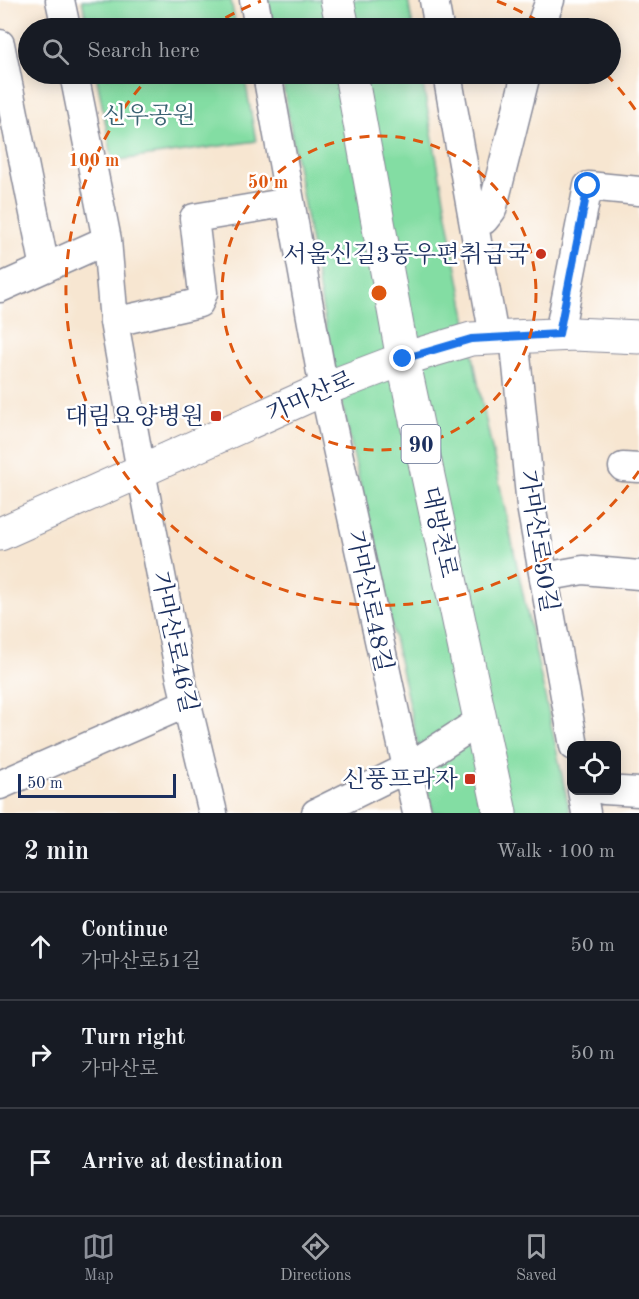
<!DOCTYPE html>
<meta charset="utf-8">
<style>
:root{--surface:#171b24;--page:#242831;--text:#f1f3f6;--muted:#9ea1a6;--line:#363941;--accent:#8c9099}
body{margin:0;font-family:"Old Standard TT","Noto Serif KR",serif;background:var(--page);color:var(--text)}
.controls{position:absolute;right:18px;bottom:18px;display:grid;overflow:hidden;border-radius:12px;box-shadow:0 3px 15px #0003}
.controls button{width:54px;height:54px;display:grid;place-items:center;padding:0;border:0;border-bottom:2px solid var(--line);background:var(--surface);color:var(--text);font:30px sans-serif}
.scale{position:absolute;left:18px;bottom:15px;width:158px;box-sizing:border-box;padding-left:6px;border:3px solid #1b2f5e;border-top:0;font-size:16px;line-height:21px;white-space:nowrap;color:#1b2f5e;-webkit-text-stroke:4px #fff;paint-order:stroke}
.stop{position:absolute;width:18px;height:18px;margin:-14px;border:4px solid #1a73e8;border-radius:50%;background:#fff}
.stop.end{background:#1a73e8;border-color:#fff;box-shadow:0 2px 6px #0008}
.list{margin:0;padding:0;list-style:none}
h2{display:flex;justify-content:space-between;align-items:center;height:78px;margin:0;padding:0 24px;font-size:26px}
h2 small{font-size:20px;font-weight:400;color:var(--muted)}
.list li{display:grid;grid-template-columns:39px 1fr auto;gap:18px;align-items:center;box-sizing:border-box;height:108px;padding:0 24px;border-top:2px solid var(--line)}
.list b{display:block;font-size:22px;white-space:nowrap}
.list p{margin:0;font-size:20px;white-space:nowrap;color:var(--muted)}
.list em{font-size:20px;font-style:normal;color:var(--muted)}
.icon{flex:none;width:33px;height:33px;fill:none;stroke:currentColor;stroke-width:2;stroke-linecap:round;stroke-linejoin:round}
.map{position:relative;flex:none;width:639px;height:813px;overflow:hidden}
.search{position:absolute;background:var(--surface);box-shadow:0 3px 15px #0003;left:18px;right:18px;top:18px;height:66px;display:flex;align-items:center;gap:15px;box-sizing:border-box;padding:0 21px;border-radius:33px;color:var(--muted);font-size:22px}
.sheet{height:402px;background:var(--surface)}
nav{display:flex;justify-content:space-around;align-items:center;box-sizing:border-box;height:84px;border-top:2px solid var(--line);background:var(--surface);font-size:16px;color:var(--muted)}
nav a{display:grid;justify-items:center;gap:3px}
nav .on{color:var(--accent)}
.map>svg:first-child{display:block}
.green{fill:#83dda3;stroke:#4f8680;stroke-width:1.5}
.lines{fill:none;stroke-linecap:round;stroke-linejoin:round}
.minor-casing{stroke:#898a98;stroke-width:31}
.major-casing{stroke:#898a98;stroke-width:35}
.minor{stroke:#fff;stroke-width:28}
.major{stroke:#fff;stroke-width:33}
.route{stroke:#1a73e8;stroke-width:8}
.ring{fill:none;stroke:#de5710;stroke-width:3;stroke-dasharray:10 8}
.poi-dot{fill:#c8321e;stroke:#fff;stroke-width:2}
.labels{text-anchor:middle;stroke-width:5;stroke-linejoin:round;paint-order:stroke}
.shield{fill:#fff;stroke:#5f6d8e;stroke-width:1.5}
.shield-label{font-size:22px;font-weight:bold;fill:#1b2f5e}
.park-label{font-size:24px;fill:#3a6373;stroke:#fff}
.poi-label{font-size:24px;fill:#1b2f5e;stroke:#fff;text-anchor:end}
.street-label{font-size:24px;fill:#1b2f5e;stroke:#fff}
.centre{fill:#de5710;stroke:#fff;stroke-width:3}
.ring-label{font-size:18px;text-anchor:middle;font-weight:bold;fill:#de5710;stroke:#fff;stroke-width:5;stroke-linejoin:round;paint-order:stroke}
</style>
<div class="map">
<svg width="639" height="813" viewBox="0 0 639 813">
<rect width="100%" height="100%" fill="#fff"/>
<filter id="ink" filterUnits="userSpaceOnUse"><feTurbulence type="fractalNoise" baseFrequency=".0167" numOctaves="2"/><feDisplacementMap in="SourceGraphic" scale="12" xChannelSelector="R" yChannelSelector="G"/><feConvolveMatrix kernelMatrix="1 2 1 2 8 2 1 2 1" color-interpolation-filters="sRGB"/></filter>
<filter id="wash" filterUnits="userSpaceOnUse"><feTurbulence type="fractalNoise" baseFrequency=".008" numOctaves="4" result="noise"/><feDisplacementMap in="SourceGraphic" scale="24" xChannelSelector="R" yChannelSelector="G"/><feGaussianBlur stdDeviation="1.35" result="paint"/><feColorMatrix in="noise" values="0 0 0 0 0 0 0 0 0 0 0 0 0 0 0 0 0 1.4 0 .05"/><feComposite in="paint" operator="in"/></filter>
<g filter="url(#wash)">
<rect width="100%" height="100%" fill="#f7e6d1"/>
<path class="green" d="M82,0h149l5,28h-148z
M268,0h140l5,28h-140z
M96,74h148l12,67 -143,20z
M281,74h140l58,314 91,425h-137l-104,-468z"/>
</g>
<g filter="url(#ink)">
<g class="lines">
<defs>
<path id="minor" d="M60,0l6,28
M254,0l5,28
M434,0l5,28
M540,28l10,-28
M0,44l45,224
M74,74l33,166 7,82 27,149 40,208 32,134
M267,74l57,315 93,424
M447,74l47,263
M474,224l10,-4 8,-10 34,-136
M0,288l107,-48
M114,322l85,-19 4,-10 -9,-75 96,-16
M559,334l29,-148 51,5
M514,335l17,171 43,240
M623,467l16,1
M544,577l39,-7 56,5
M0,785l187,-82
M582,790l4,23
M604,790l35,2
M316,813l91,-45 73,-47"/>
<path id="major" d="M337,0l6,28
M351,74l52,285 97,454
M0,534l324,-145 79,-30 68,-20 103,-5 65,3"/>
</defs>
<use href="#minor" class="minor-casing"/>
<use href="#major" class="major-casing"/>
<use href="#minor" class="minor"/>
<use href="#major" class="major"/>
</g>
</g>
<g class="lines" filter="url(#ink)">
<path class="route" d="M403,359l68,-20 88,-5 29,-148"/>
</g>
<g class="ring">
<circle cx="379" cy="293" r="157"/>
<path d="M639 471A315 315 0 1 1 152 74M210 27A315 315 0 0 1 261 1M497 1A315 315 0 0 1 548 27M606 74A315 315 0 0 1 639 115"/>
</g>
<g class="poi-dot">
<circle cx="541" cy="254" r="6"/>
<rect x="210" y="410" width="12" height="12" rx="3"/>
<rect x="464" y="773" width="12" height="12" rx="3"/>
</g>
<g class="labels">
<rect class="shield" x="401.5" y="425" width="39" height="38" rx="4.5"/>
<g class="shield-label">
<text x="421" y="452">90</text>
</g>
<g class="park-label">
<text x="149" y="123">신우공원</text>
</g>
<g class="poi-label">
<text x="529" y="262">서울신길3동우편취급국</text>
<text x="204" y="424">대림요양병원</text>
<text x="458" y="787">신풍프라자</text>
</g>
<g class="street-label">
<text transform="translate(310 396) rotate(-24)" y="8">가마산로</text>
<text transform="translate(440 532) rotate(78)" y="8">대방천로</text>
<text transform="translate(539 541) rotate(81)" y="8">가마산로50길</text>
<text transform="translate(370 601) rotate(78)" y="8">가마산로48길</text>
<text transform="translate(175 642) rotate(78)" y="8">가마산로46길</text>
</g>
</g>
<circle cx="379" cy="293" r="9" class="centre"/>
<g class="ring-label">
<text x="94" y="166">100 m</text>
<text x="268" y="188">50 m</text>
</g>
</svg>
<div class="controls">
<button><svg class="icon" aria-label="locate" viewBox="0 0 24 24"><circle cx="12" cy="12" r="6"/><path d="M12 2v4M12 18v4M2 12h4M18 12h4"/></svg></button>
</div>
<div class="scale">50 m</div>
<div class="stop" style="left:588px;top:186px"></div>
<div class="stop end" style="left:403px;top:359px"></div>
<div class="search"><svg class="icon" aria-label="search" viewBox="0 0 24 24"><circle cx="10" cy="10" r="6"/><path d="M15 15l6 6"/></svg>Search here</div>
</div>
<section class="sheet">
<h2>2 min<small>Walk · 100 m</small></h2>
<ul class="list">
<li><svg class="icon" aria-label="ahead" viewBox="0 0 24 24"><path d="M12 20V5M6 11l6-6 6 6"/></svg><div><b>Continue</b><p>가마산로51길</p></div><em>50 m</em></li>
<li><svg class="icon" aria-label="right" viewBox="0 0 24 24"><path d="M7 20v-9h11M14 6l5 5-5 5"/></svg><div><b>Turn right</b><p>가마산로</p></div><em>50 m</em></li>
<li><svg class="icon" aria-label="arrive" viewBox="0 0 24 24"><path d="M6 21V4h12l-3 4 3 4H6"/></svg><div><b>Arrive at destination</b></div></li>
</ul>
</section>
<nav>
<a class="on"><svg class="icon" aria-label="map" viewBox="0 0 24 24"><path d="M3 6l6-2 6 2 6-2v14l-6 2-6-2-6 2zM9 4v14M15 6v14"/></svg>Map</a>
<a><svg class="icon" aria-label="directions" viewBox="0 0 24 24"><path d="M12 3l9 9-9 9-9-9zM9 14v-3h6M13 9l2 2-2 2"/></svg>Directions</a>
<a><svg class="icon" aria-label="saved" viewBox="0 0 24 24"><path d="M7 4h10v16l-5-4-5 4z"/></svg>Saved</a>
</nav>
